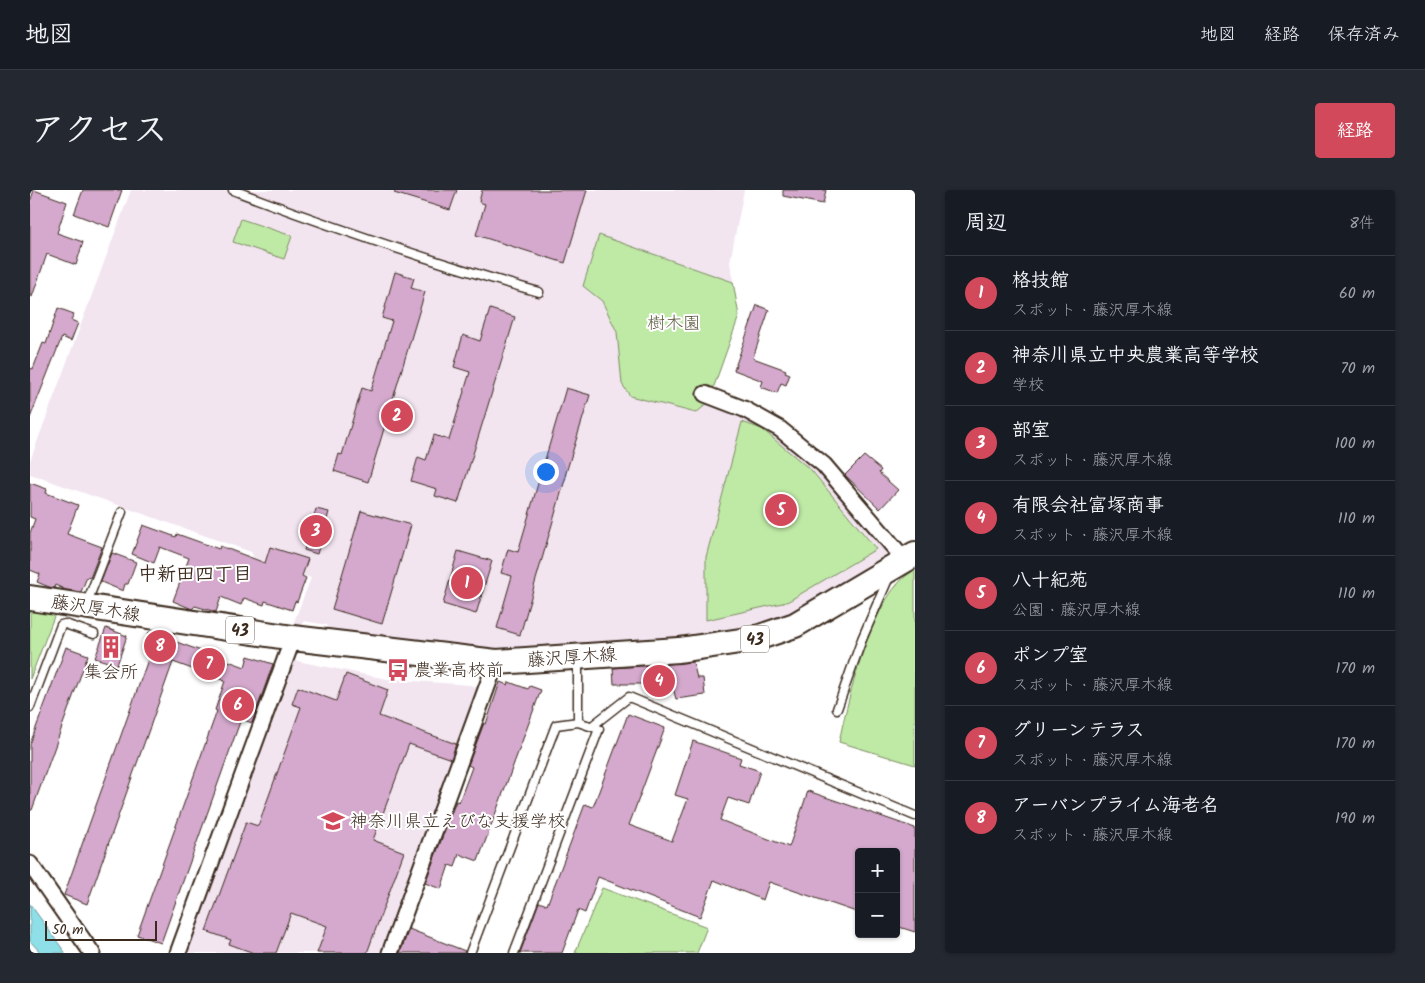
<!DOCTYPE html>
<html lang="ja">
<meta charset="utf-8">
<style>
:root{--surface:#171b24;--page:#242831;--text:#f1f3f6;--muted:#9ea1a6;--line:#363941;--accent:#d1495b}
body{margin:0;font-family:Kalam,"Klee One",sans-serif;background:var(--page);color:var(--text)}
.controls{position:absolute;right:15px;bottom:15px;display:grid;overflow:hidden;border-radius:5px;box-shadow:0 1px 4px #0004}
.controls button{width:45px;height:45px;display:grid;place-items:center;padding:0;border:0;border-bottom:1px solid var(--line);background:var(--surface);color:var(--text);font:25px sans-serif}
.scale{position:absolute;left:15px;bottom:12px;width:112px;box-sizing:border-box;padding-left:5px;border:2px solid #3b2a1e;border-top:0;font-size:14px;line-height:18px;white-space:nowrap;color:#3b2a1e;-webkit-text-stroke:4px #fff;paint-order:stroke}
.you{position:absolute;left:515px;top:281px;width:18px;height:18px;margin:-12px;border:4px solid #fff;border-radius:50%;background:#1a73e8;box-shadow:0 0 0 8px #1a73e833}
.badge{display:grid;place-items:center;width:32px;height:32px;border-radius:50%;background:var(--accent);color:#fff;font-size:16px;font-weight:700}
.pin{position:absolute;translate:-50% -50%;border:2px solid #fff;box-shadow:0 1px 5px #0006}
.list{margin:0;padding:0;list-style:none}
h2{display:flex;justify-content:space-between;align-items:center;height:65px;margin:0;padding:0 20px;font-size:21px}
h2 small{font-size:16px;font-weight:400;color:var(--muted)}
.list li{display:grid;grid-template-columns:32px 1fr auto;gap:15px;align-items:center;box-sizing:border-box;height:75px;padding:0 20px;border-top:1px solid var(--line)}
.list b{display:block;font-size:19px;white-space:nowrap}
.list p{margin:0;font-size:16px;white-space:nowrap;color:var(--muted)}
.list em{font-size:16px;font-style:normal;color:var(--muted)}
.map{position:relative;flex:none;width:885px;height:763px;overflow:hidden;border-radius:5px}
header{display:flex;align-items:center;gap:30px;box-sizing:border-box;height:70px;padding:0 25px;background:var(--surface);border-bottom:1px solid var(--line)}
header strong{font-size:24px}
nav{display:flex;gap:28px;margin-inline-start:auto;font-size:18px}
.intro{display:flex;align-items:center;justify-content:space-between;box-sizing:border-box;height:120px;padding:0 30px}
h1{margin:0;font-size:35px}
.button{padding:12px 22px;border-radius:5px;background:var(--accent);color:#fff;font-size:18px;font-weight:700}
main{display:flex;gap:30px;padding:0 30px}
aside{flex:1;background:var(--surface);border-radius:5px;box-shadow:0 1px 4px #0004}
.map>svg:first-child{display:block}
.built{fill:#f2e5f0}
.green{fill:#bfeaa6;stroke:#7d8a62}
.water{fill:#8edfe7;stroke:#6d9797}
.building{fill:#d4a9cd;stroke:#3b2a1e}
.lines{fill:none;stroke-linecap:round;stroke-linejoin:round}
.lane-casing{stroke:#3b2a1e;stroke-width:11}
.street-casing{stroke:#3b2a1e;stroke-width:19}
.primary-casing{stroke:#3b2a1e;stroke-width:28}
.lane{stroke:#fff;stroke-width:8}
.street{stroke:#fff;stroke-width:15}
.primary{stroke:#fff;stroke-width:24}
.labels{text-anchor:middle;stroke-width:4;stroke-linejoin:round;paint-order:stroke}
.shield{fill:#fff;stroke:#766a62;stroke-width:1}
.shield-label{font-size:16px;font-weight:bold;fill:#3b2a1e}
.park-label{font-size:18px;fill:#5c5a40;stroke:#fff}
.street-label{font-size:18px;fill:#3b2a1e;stroke:#fff}
.poi-label{font-size:18px;fill:#3b2a1e;stroke:#fff;text-anchor:start}
.neighbourhood-label{font-size:19px;font-weight:bold;fill:#3b2a1e;stroke:#fff}
</style>
<header>
<strong>地図</strong>
<nav><a>地図</a><a>経路</a><a>保存済み</a></nav>
</header>
<div class="intro"><h1>アクセス</h1><a class="button">経路</a></div>
<main>
<div class="map">
<svg width="885" height="763" viewBox="0 0 885 763">
<rect width="100%" height="100%" fill="#fff"/>
<filter id="ink" filterUnits="userSpaceOnUse"><feTurbulence type="fractalNoise" baseFrequency=".02" numOctaves="2"/><feDisplacementMap in="SourceGraphic" scale="10" xChannelSelector="R" yChannelSelector="G"/><feConvolveMatrix kernelMatrix="1 2 1 2 8 2 1 2 1" color-interpolation-filters="sRGB"/></filter>
<g filter="url(#ink)">
<path class="built" d="M101,0h613l-14,72 9,54 -31,87 19,5 63,32 99,105 -1,8 -104,63 -72,18 -159,12 -5,2h-69l-54,-5 -97,-13 -1,-5 -23,-4 -4,5 -7,-2 18,-46 -57,-20 -3,-6 -221,-78v-13z
M262,470l95,19 83,6 12,4 -97,264h-201z"/>
<path class="green" d="M211,29l51,17 -8,23 -51,-17z
M569,45l134,47 6,34 -31,87 -12,10 -66,-17 -8,-12 -5,-52 -15,-31 -19,-15z
M712,232l20,7 50,42 64,78 -89,53 -81,18v-63z
M885,380v195l-76,-23c9,-43 34,-152 76,-172z
M0,419l25,5 -25,65z
M572,698l105,39 -10,26h-122z"/>
<path class="water" d="M0,714l34,47 2,2h-25l-11,-12z"/>
<path class="building" d="M4,0l33,12 -10,31 26,9 -7,23 -29,-11 -15,43 -2,-1v-94z
M53,0h39l-13,37 -35,-13z
M365,0h62l-7,20 -56,-17z
M452,0h105l-22,73 -89,-28 9,-31 -6,-2z
M753,0h43l-3,14 -40,-8z
M365,82l19,6 -3,10 14,4 -57,190 -34,-11 5,-17 3,1 20,-67 9,3 21,-70 -10,-3z
M727,115l12,5 -16,48 33,12 -1,2 5,2 -4,11 -5,-2 -4,10 -16,-6 2,-6 -29,-11z
M28,118l16,6 -3,6 7,3 -7,18 -9,-4 -32,81v-50l3,1 10,-26 3,1z
M460,119l25,8 -57,186 -23,-7 2,-7 -26,-8 7,-24 8,3 8,-25 15,5 21,-68 -16,-5 9,-32 17,6z
M536,198l24,7 -25,81h1l-46,159 -23,-7 15,-52 -11,-3 7,-24 10,3z
M834,266l17,14 -2,3 19,17 -18,19 -35,-34z
M0,293l17,6 -1,4 32,12 -11,29 35,13 -12,31 -3,-1 -6,15 -15,-2 -11,-5 -1,3 -5,-1 -12,-5 3,-8 -10,-4v-37l5,-14 -5,-2z
M286,319l13,3 -12,42 -13,-4z
M331,321l50,14 -29,99 -50,-15z
M113,335l33,12 1,-3 42,15 1,-3 45,17 5,-16 38,12 -6,17 4,2 -9,24 -2,-1 -3,9 -27,-9 -1,4 -20,-7 -3,7 -20,-8 -5,15 -21,-6 -3,3 -19,-8 16,-43 -29,-11 -6,16 -22,-9z
M428,361l34,10 -16,53 -33,-10z
M82,363l24,9 -8,22h-3l-2,7 -22,-9z
M76,438l21,8 -10,29 -22,-7z
M119,442l96,35 3,-11 25,8 -21,59 -11,-4 -80,224 -24,-8 80,-224 -2,-1 10,-29 -52,-19 -86,242 -23,-9 86,-241 -8,-3z
M36,457l22,8 -56,155h-2v-66z
M663,472l4,16h6l2,17 -29,4 -3,-11 -24,2 -4,-6h-31l-1,-16z
M316,484l42,16 -9,26 77,28 -5,15 -42,-15 -36,96 31,12 -37,101h-50l10,-27 -36,-13 -15,40h-22l-25,-9 2,-4 -25,-9 40,-109 12,4 43,-119 -9,-3 6,-17 38,14z
M470,492l8,3 1,-3 19,7 2,-3 11,4 -63,171 -19,-7 -4,13 -6,-2 -8,24 -16,-6 31,-82 3,1 13,-35 -4,-2 16,-42 2,1z
M598,524l37,14 -36,97 43,16 16,-42 -13,-4 18,-54 48,17 -2,6 21,7 -11,34 -21,-7 -8,22 69,27 19,-56 107,37v104l-19,-6v-74h-37v61l-90,-31 -6,18 -49,-20 -14,37 -102,-40 -13,36 -7,-3 -16,43h-42l19,-51 8,3 38,-101 8,3z
M379,739l56,22 -1,2h-64z"/>
<g class="lines">
<defs>
<path id="lane" d="M203,0c101,38 202,73 306,102
M56,415l36,-93
M548,469v63
M0,517l31,-82 4,-1 29,10
M807,519l25,-70 27,-62
M562,536l37,-29 286,119
M440,763l86,-228 22,-3 21,7 -85,224"/>
<path id="street" d="M675,204l39,15 36,20 44,36 80,94
M0,674l62,89
M148,763l115,-315
M360,763l106,-291"/>
<path id="primary" d="M0,408l263,40 203,24 183,-12 75,-11 41,-14 120,-71"/>
</defs>
<use href="#lane" class="lane-casing"/>
<use href="#street" class="street-casing"/>
<use href="#primary" class="primary-casing"/>
<use href="#lane" class="lane"/>
<use href="#street" class="street"/>
<use href="#primary" class="primary"/>
</g>
</g>
<defs>
<symbol id="building-bare" viewBox="-9 -9 18 18"><path d="M-4-6H4V6H1V3H-1V6H-4ZM-2.5-4.3h1.7v1.8h-1.7ZM.8-4.3h1.7v1.8H.8ZM-2.5-1h1.7V.8h-1.7ZM.8-1h1.7V.8H.8Z" fill="#d1495b" stroke="#fff" stroke-width="2.5" paint-order="stroke"/></symbol>
<symbol id="bus-bare" viewBox="-9 -9 18 18"><path d="M-5-6H5V4H4V6H2V4H-2V6H-4V4H-5ZM-3.5-4V0h7V-4ZM-3.5 1.2v1.5H-2V1.2ZM2 1.2v1.5H3.5V1.2Z" fill="#d1495b" stroke="#fff" stroke-width="2.5" paint-order="stroke"/></symbol>
<symbol id="school-bare" viewBox="-9 -9 18 18"><path d="M0-5L7-2L0 1L-7-2ZM-4 1L0 2.5L4 1V4Q0 6-4 4Z" fill="#d1495b" stroke="#fff" stroke-width="2.5" paint-order="stroke"/></symbol>
</defs>
<g fill-rule="evenodd">
<use href="#building-bare" x="65" y="441" width="32" height="32"/>
<use href="#bus-bare" x="352" y="464" width="32" height="32"/>
<use href="#school-bare" x="287" y="615" width="32" height="32"/>
</g>
<g class="labels">
<g class="shield">
<rect x="196" y="426.5" width="28" height="27" rx="4"/>
<rect x="711" y="435.5" width="28" height="27" rx="4"/>
</g>
<g class="shield-label">
<text x="210" y="446">43</text>
<text x="725" y="455">43</text>
</g>
<g class="park-label">
<text x="644" y="139">樹木園</text>
</g>
<g class="street-label">
<text transform="translate(66 418) rotate(9)" y="6">藤沢厚木線</text>
<text transform="translate(542 467) rotate(-4)" y="6">藤沢厚木線</text>
</g>
<g class="poi-label">
<text x="384" y="486">農業高校前</text>
<text x="81" y="488" text-anchor="middle">集会所</text>
<text x="320" y="637">神奈川県立えびな支援学校</text>
</g>
<g class="neighbourhood-label">
<text x="165" y="390">中新田四丁目</text>
</g>
</g>
</svg>
<div class="controls">
<button>+</button>
<button>−</button>
</div>
<div class="scale">50 m</div>
<div class="you"></div>
<div class="pin badge" style="left:437px;top:393px">1</div>
<div class="pin badge" style="left:367px;top:226px">2</div>
<div class="pin badge" style="left:286px;top:341px">3</div>
<div class="pin badge" style="left:629px;top:491px">4</div>
<div class="pin badge" style="left:751px;top:320px">5</div>
<div class="pin badge" style="left:208px;top:515px">6</div>
<div class="pin badge" style="left:179px;top:474px">7</div>
<div class="pin badge" style="left:130px;top:456px">8</div>
</div>
<aside>
<h2>周辺<small>8件</small></h2>
<ul class="list">
<li><span class="badge">1</span><div><b>格技館</b><p>スポット · 藤沢厚木線</p></div><em>60 m</em></li>
<li><span class="badge">2</span><div><b>神奈川県立中央農業高等学校</b><p>学校</p></div><em>70 m</em></li>
<li><span class="badge">3</span><div><b>部室</b><p>スポット · 藤沢厚木線</p></div><em>100 m</em></li>
<li><span class="badge">4</span><div><b>有限会社富塚商事</b><p>スポット · 藤沢厚木線</p></div><em>110 m</em></li>
<li><span class="badge">5</span><div><b>八十紀苑</b><p>公園 · 藤沢厚木線</p></div><em>110 m</em></li>
<li><span class="badge">6</span><div><b>ポンプ室</b><p>スポット · 藤沢厚木線</p></div><em>170 m</em></li>
<li><span class="badge">7</span><div><b>グリーンテラス</b><p>スポット · 藤沢厚木線</p></div><em>170 m</em></li>
<li><span class="badge">8</span><div><b>アーバンプライム海老名</b><p>スポット · 藤沢厚木線</p></div><em>190 m</em></li>
</ul>
</aside>
</main>
